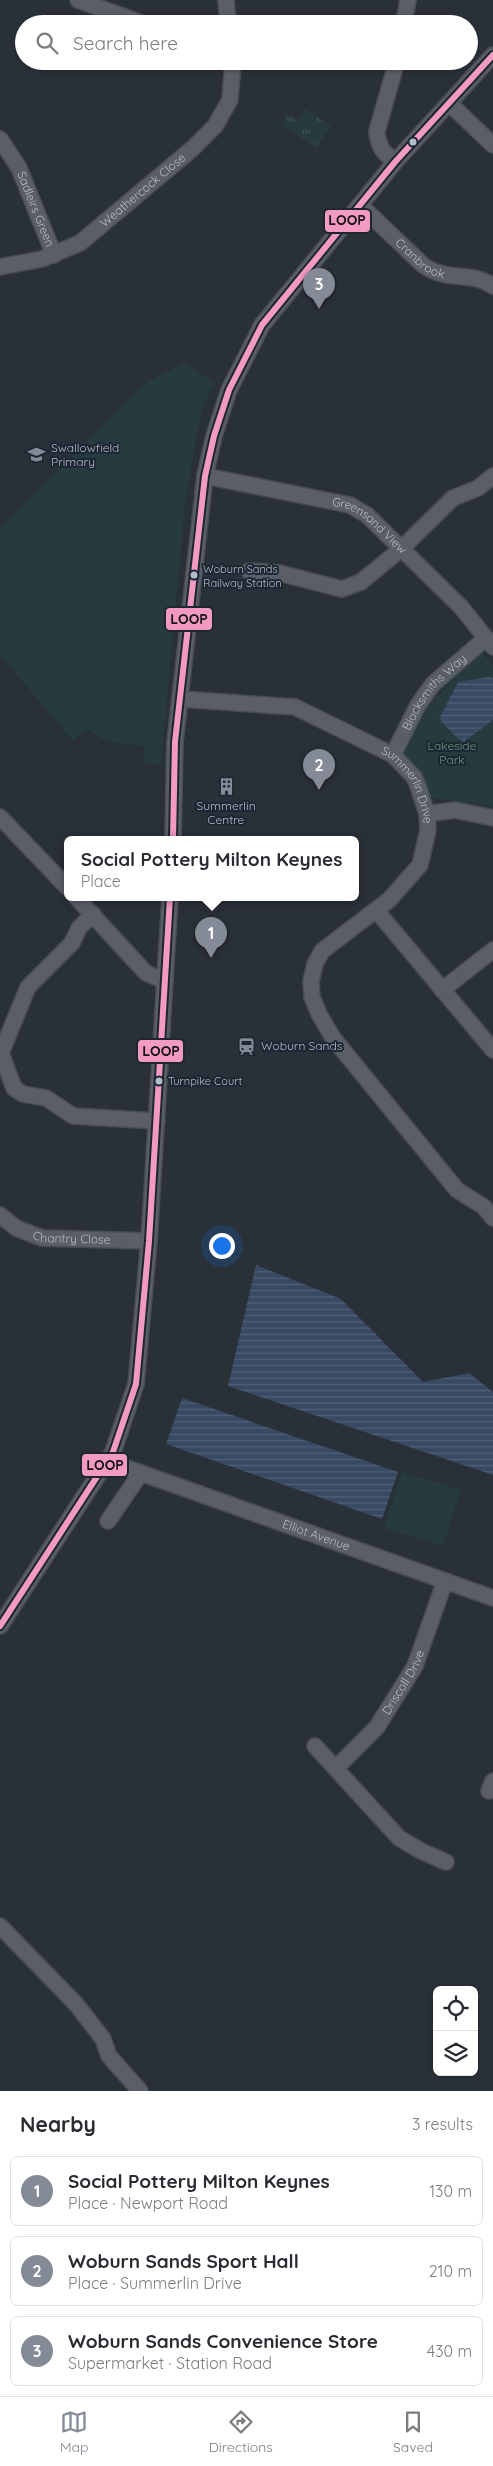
<!DOCTYPE html>
<meta charset="utf-8">
<style>
:root{--surface:#fff;--page:#f7f7f7;--text:#2b2b33;--muted:#7c7c81;--line:#e1e1e2;--accent:#848b96}
body{margin:0;font-family:Quicksand,sans-serif;background:var(--page);color:var(--text)}
.controls{position:absolute;right:15px;bottom:15px;display:grid;overflow:hidden;border-radius:8px;box-shadow:0 1px 4px #0004}
.controls button{width:45px;height:45px;display:grid;place-items:center;padding:0;border:0;border-bottom:1px solid var(--line);background:var(--surface);color:var(--text);font:25px sans-serif}
.you{position:absolute;left:221px;top:1245px;width:18px;height:18px;margin:-12px;border:4px solid #fff;border-radius:50%;background:#1a73e8;box-shadow:0 0 0 8px #1a73e833}
.badge{display:grid;place-items:center;width:32px;height:32px;border-radius:50%;background:var(--accent);color:#fff;font-size:16px;font-weight:700}
.pin{position:absolute;translate:-50% -41px;filter:drop-shadow(0 1px 2px #0008)}
.pin::after{content:'';position:absolute;top:26px;width:18px;height:15px;background:inherit;clip-path:polygon(0 0,100% 0,50% 100%)}
.popup{position:absolute;left:64px;top:836px;width:295px;height:65px;box-sizing:border-box;display:grid;place-content:center;border-radius:8px;background:var(--surface);filter:drop-shadow(0 1px 4px #0005);font-size:16px;white-space:nowrap;color:var(--muted)}
.popup b{font-size:19px;color:var(--text)}
.popup::after{content:'';position:absolute;left:50%;top:100%;margin-left:-10px;border:10px solid transparent;border-top-color:var(--surface)}
.list{margin:0;padding:0;list-style:none}
h2{display:flex;justify-content:space-between;align-items:center;height:65px;margin:0;padding:0 20px;font-size:21px}
h2 small{font-size:16px;font-weight:400;color:var(--muted)}
.list li{display:grid;grid-template-columns:32px 1fr auto;gap:15px;align-items:center;box-sizing:border-box;height:70px;margin:0 10px 10px;padding:0 10px;border:1px solid var(--line);border-radius:8px}
.list b{display:block;font-size:19px;white-space:nowrap}
.list p{margin:0;font-size:16px;white-space:nowrap;color:var(--muted)}
.list em{font-size:16px;font-style:normal;color:var(--muted)}
.icon{flex:none;width:28px;height:28px;fill:none;stroke:currentColor;stroke-width:2;stroke-linecap:round;stroke-linejoin:round}
.map{position:relative;flex:none;width:493px;height:2091px;overflow:hidden}
.search{position:absolute;background:var(--surface);box-shadow:0 1px 4px #0004;left:15px;right:15px;top:15px;height:55px;display:flex;align-items:center;gap:12px;box-sizing:border-box;padding:0 18px;border-radius:28px;color:var(--muted);font-size:19px}
.sheet{height:305px;background:var(--surface)}
nav{display:flex;justify-content:space-around;align-items:center;box-sizing:border-box;height:70px;border-top:1px solid var(--line);background:var(--surface);font-size:14px;color:var(--muted)}
nav a{display:grid;justify-items:center;gap:2px}
nav .on{color:var(--accent)}
.map>svg:first-child{display:block}
.grass{fill:url(#grass-tufts)}
.park{fill:#273a3e}
.water{fill:url(#water-rules)}
.lines{fill:none;stroke-linecap:round;stroke-linejoin:round}
.minor-casing{stroke:#484c53;stroke-width:18}
.minor{stroke:#5a5e66;stroke-width:15}
.bus-1-casing{stroke:#1d2633;stroke-width:10}
.bus-1{stroke:#f29ac2;stroke-width:6}
.bus-dot{fill:#b4bcc9;stroke:#1d2633;stroke-width:2}
.labels{text-anchor:middle;stroke-width:4;stroke-linejoin:round;paint-order:stroke}
.bus-label{font-size:11px;fill:#b4bcc9;stroke:#1d2633;text-anchor:start}
.street-label{font-size:12px;fill:#b4bcc9;stroke:#1d2633}
.poi-label{font-size:12px;fill:#b4bcc9;stroke:#1d2633;text-anchor:start}
.park-label{font-size:12px;fill:#6b9a76;stroke:#1d2633}
.line-badge{stroke:#1d2633;stroke-width:2}
.pale-badge-label{font-size:14px;text-anchor:middle;font-weight:bold;fill:#111}
</style>
<div class="map">
<svg width="493" height="2091" viewBox="0 0 493 2091">
<defs>
<pattern id="grass-tufts" width="24" height="20" patternUnits="userSpaceOnUse" patternTransform="scale(1.25)"><rect width="24" height="20" fill="#273a3e"/><path d="M3 7l-1-3M5 7V3M7 7l1-3M15 17l-1-3M17 17v-4M19 17l1-3" fill="none" stroke="#445559"/></pattern>
<pattern id="water-rules" width="6" height="5" patternUnits="userSpaceOnUse" patternTransform="scale(1.25)"><rect width="6" height="5" fill="#384963"/><path d="M0 2.5h6" fill="none" stroke="#526178"/></pattern>
</defs>
<rect width="100%" height="100%" fill="#2a3038"/>
<path class="grass" d="M305,109l26,17 -15,22 -34,-24 5,-10 11,7z"/>
<path class="park" d="M185,363l30,20 -13,23 -17,98 -24,260 -16,-1 -1,-17 -35,-4 -23,-13 -13,12 -73,-86v-126l147,-147z
M480,651l13,14v143l-5,-3 -57,-7 -28,-45 28,-51z
M402,1472l59,18 -18,56 -59,-18z"/>
<path class="water" d="M489,677l4,1v42l-31,23 -23,-24 19,-37z
M256,1265l85,34 82,83 46,-9 24,19v83l-265,-89z
M182,1398l216,74 -16,47 -216,-75z"/>
<g class="lines">
<defs>
<g id="minor">
<path d="M78,0l66,24"/>
<path d="M226,0l2,24"/>
<path d="M404,24l4,-24"/>
<path d="M449,103l44,42"/>
<path id="s1" d="M0,139l19,29 35,87"/>
<path d="M395,162c-12,-10 -17,-15 -18,-31l20,-70"/>
<path id="s2" d="M360,205l64,61c27,17 45,4 69,20"/>
<path id="s3" d="M0,267l42,-8 38,-16 112,-94 23,-23 15,-26 3,-39"/>
<path id="s4" d="M205,476l145,29 17,10 94,92 32,40"/>
<path d="M249,571l30,2 63,16 19,-7 41,-34 51,-50 25,-10 15,-12"/>
<path id="s5" d="M180,699l115,8 98,48 21,22 4,9 9,28 1,16 -8,35 -31,35 -67,51 -7,13 -4,17 1,16 7,17 14,24 124,152 27,17 9,11"/>
<path id="s6" d="M393,755l25,-50 15,-21 53,-46"/>
<path d="M427,814l28,-4 38,8"/>
<path d="M0,817l67,70"/>
<path d="M173,839l2,-97 30,-266 9,-40 15,-46 33,-65 133,-163 98,-107"/>
<path d="M76,897l70,76 19,8"/>
<path d="M376,910l117,140"/>
<path d="M93,914l-14,14 -7,15 -44,44 -27,66 13,35 9,6 23,4 27,18 84,5"/>
<path d="M442,990l51,-40"/>
<path id="s7" d="M0,1215l16,13 26,10 107,3"/>
<path id="s8" d="M107,1461l386,137"/>
<path d="M108,1521l33,-48"/>
<path d="M0,1626l113,-174 23,-68 13,-143 21,-344"/>
<path d="M315,1746l84,92 22,13 25,11"/>
<path id="s9" d="M336,1768l41,-41 38,-61 30,-85"/>
<path d="M489,1791l4,-10"/>
<path d="M0,1926l76,78 27,35 6,17 31,35"/>
</g>
</defs>
<use href="#minor" class="minor-casing"/>
<use href="#minor" class="minor"/>
<defs>
<path id="bus-1" d="M173,839l2,-97 30,-266 9,-40 15,-46 33,-65 133,-163 98,-107
M0,1626l113,-174 23,-68 13,-143 21,-344"/>
</defs>
<use href="#bus-1" class="bus-1-casing"/>
<use href="#bus-1" class="bus-1"/>
</g>
<defs>
<symbol id="school-bare" viewBox="-9 -9 18 18"><path d="M0-5L7-2L0 1L-7-2ZM-4 1L0 2.5L4 1V4Q0 6-4 4Z" fill="#848b96" stroke="#1d2633" stroke-width="2.5" paint-order="stroke"/></symbol>
<symbol id="building-bare" viewBox="-9 -9 18 18"><path d="M-4-6H4V6H1V3H-1V6H-4ZM-2.5-4.3h1.7v1.8h-1.7ZM.8-4.3h1.7v1.8H.8ZM-2.5-1h1.7V.8h-1.7ZM.8-1h1.7V.8H.8Z" fill="#848b96" stroke="#1d2633" stroke-width="2.5" paint-order="stroke"/></symbol>
<symbol id="station-bare" viewBox="-9 -9 18 18"><path d="M-3-6H3Q5-6 5-4V2Q5 4 3 4L4.5 6H3L1.5 4h-3L-3 6H-4.5L-3 4Q-5 4-5 2V-4Q-5-6-3-6ZM-3.5-4v3h7v-3ZM-3.5 1v1.5H-2V1ZM2 1v1.5H3.5V1Z" fill="#848b96" stroke="#1d2633" stroke-width="2.5" paint-order="stroke"/></symbol>
</defs>
<g fill-rule="evenodd">
<use href="#school-bare" x="24" y="442" width="25" height="25"/>
<use href="#building-bare" x="214" y="774" width="25" height="25"/>
<use href="#station-bare" x="234" y="1034" width="25" height="25"/>
</g>
<g class="bus-dot">
<circle cx="413" cy="142" r="4.5"/>
<circle cx="194" cy="575" r="4.5"/>
<circle cx="159" cy="1081" r="4.5"/>
</g>
<g class="labels">
<g class="bus-label">
<text x="203" y="573">Woburn Sands<tspan x="203" dy="14">Railway Station</tspan></text>
<text x="168" y="1085">Turnpike Court</text>
</g>
<g class="street-label">
<text dy="4" stroke="none"><textPath href="#s3" startOffset="166">Weathercock Close</textPath></text>
<text dy="4" stroke="none"><textPath href="#s1" startOffset="79">Sadleirs Green</textPath></text>
<text dy="4" stroke="none"><textPath href="#s2" startOffset="81">Cranbrook</textPath></text>
<text dy="4" stroke="none"><textPath href="#s4" startOffset="175">Greensand View</textPath></text>
<text dy="4" stroke="none"><textPath href="#s6" startOffset="76">Blacksmiths Way</textPath></text>
<text dy="4" stroke="none"><textPath href="#s5" startOffset="258">Summerlin Drive</textPath></text>
<text dy="4" stroke="none"><textPath href="#s7" startOffset="78">Chantry Close</textPath></text>
<text dy="4" stroke="none"><textPath href="#s8" startOffset="222">Elliot Avenue</textPath></text>
<text dy="4" stroke="none"><textPath href="#s9" startOffset="110">Driscoll Drive</textPath></text>
</g>
<g class="poi-label">
<text x="51" y="452">Swallowfield<tspan x="51" dy="14">Primary</tspan></text>
<text x="226" y="810" text-anchor="middle">Summerlin<tspan x="226" dy="14">Centre</tspan></text>
<text x="261" y="1050">Woburn Sands</text>
</g>
<g class="park-label">
<text x="452" y="750">Lakeside<tspan x="452" dy="14">Park</tspan></text>
</g>
</g>
<g class="line-badge">
<rect x="324" y="209" width="47" height="24" rx="5" fill="#f29ac2"/>
<rect x="165" y="607" width="48" height="24" rx="5" fill="#f29ac2"/>
<rect x="137" y="1039" width="47" height="24" rx="5" fill="#f29ac2"/>
<rect x="81" y="1453" width="47" height="24" rx="5" fill="#f29ac2"/>
</g>
<g class="pale-badge-label">
<text x="347" y="225">LOOP</text>
<text x="189" y="624">LOOP</text>
<text x="161" y="1056">LOOP</text>
<text x="105" y="1470">LOOP</text>
</g>
</svg>
<div class="controls">
<button><svg class="icon" aria-label="locate" viewBox="0 0 24 24"><circle cx="12" cy="12" r="6"/><path d="M12 2v4M12 18v4M2 12h4M18 12h4"/></svg></button>
<button><svg class="icon" aria-label="layers" viewBox="0 0 24 24"><path d="M12 4l9 5-9 5-9-5zM3 14l9 5 9-5"/></svg></button>
</div>
<div class="you"></div>
<div class="pin badge" style="left:211px;top:958px">1</div>
<div class="popup"><b>Social Pottery Milton Keynes</b>Place</div>
<div class="pin badge" style="left:319px;top:790px">2</div>
<div class="pin badge" style="left:319px;top:309px">3</div>
<div class="search"><svg class="icon" aria-label="search" viewBox="0 0 24 24"><circle cx="10" cy="10" r="6"/><path d="M15 15l6 6"/></svg>Search here</div>
</div>
<section class="sheet">
<h2>Nearby<small>3 results</small></h2>
<ul class="list">
<li><span class="badge">1</span><div><b>Social Pottery Milton Keynes</b><p>Place · Newport Road</p></div><em>130 m</em></li>
<li><span class="badge">2</span><div><b>Woburn Sands Sport Hall</b><p>Place · Summerlin Drive</p></div><em>210 m</em></li>
<li><span class="badge">3</span><div><b>Woburn Sands Convenience Store</b><p>Supermarket · Station Road</p></div><em>430 m</em></li>
</ul>
</section>
<nav>
<a class="on"><svg class="icon" aria-label="map" viewBox="0 0 24 24"><path d="M3 6l6-2 6 2 6-2v14l-6 2-6-2-6 2zM9 4v14M15 6v14"/></svg>Map</a>
<a><svg class="icon" aria-label="directions" viewBox="0 0 24 24"><path d="M12 3l9 9-9 9-9-9zM9 14v-3h6M13 9l2 2-2 2"/></svg>Directions</a>
<a><svg class="icon" aria-label="saved" viewBox="0 0 24 24"><path d="M7 4h10v16l-5-4-5 4z"/></svg>Saved</a>
</nav>
